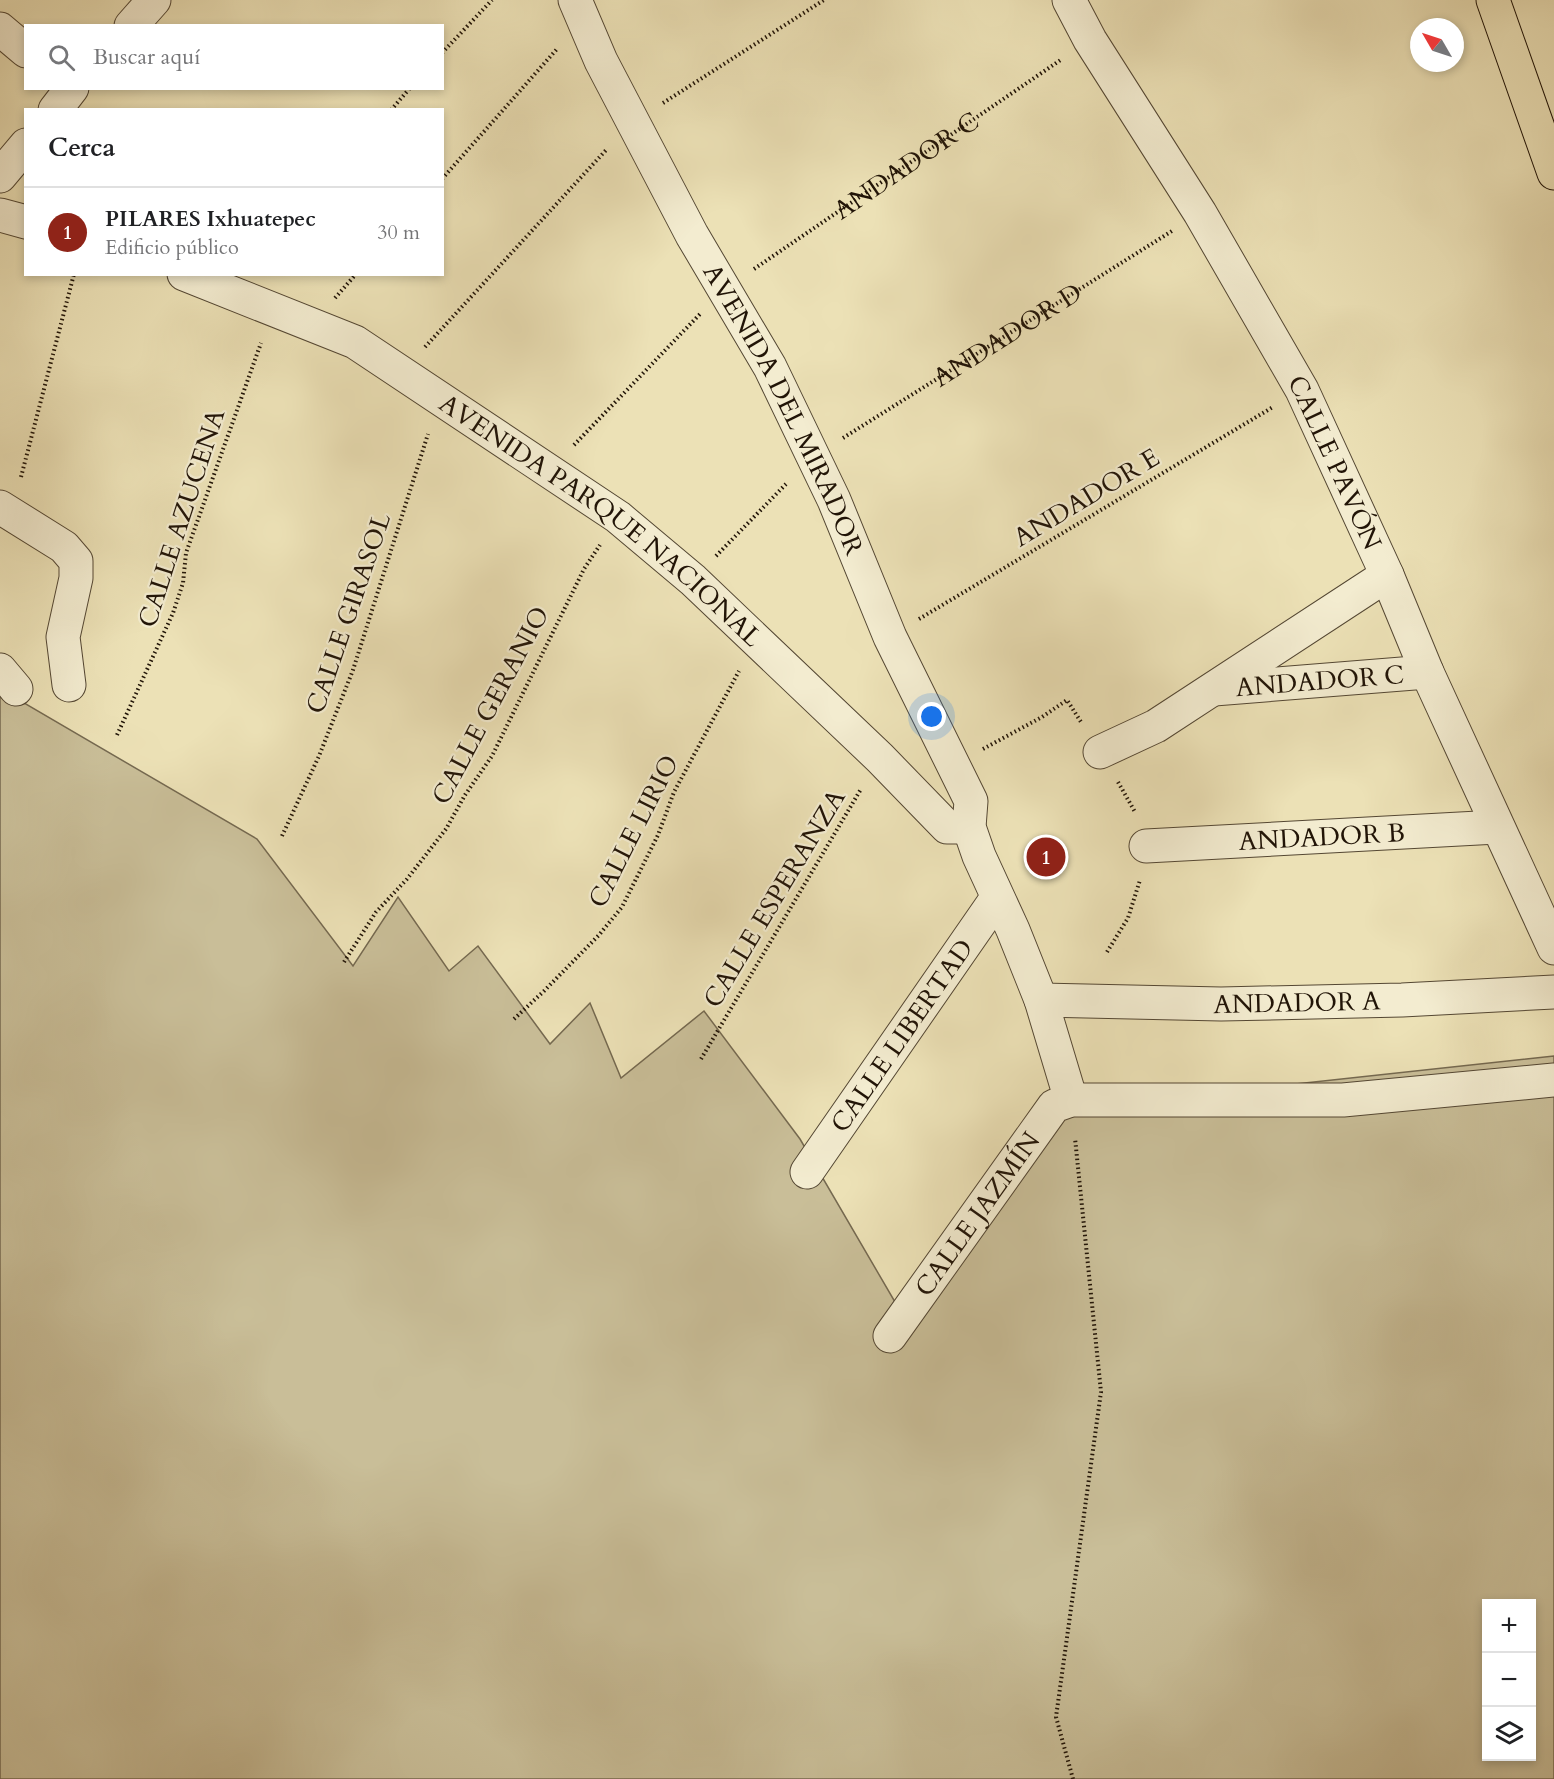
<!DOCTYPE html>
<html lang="es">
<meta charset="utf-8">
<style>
:root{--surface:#fff;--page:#f2f2f2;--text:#202124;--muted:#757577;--line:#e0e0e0;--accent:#8f2418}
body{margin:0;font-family:Cardo,serif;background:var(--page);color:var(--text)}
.controls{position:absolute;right:18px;bottom:18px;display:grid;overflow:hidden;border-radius:0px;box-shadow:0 3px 9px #0003}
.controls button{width:54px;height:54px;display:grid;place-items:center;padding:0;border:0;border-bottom:2px solid var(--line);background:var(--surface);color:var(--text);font:30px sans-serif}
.compass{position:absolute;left:1410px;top:18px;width:54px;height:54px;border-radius:50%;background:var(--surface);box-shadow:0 3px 9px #0003;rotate:309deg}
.you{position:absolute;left:932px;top:717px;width:21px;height:21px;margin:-15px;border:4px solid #fff;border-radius:50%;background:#1a73e8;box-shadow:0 0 0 9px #1a73e833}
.badge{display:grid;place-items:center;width:39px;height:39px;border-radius:50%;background:var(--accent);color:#fff;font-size:20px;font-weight:700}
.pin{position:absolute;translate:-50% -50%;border:3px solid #fff;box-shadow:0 2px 6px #0006}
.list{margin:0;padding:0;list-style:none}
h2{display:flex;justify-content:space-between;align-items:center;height:78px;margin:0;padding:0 24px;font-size:26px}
h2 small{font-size:20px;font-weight:400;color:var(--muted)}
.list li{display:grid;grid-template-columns:39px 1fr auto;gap:18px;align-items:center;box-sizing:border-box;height:90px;padding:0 24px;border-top:2px solid var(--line)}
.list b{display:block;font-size:22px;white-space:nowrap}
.list p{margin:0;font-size:20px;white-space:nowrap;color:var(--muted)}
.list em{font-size:20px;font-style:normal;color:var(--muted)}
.icon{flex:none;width:33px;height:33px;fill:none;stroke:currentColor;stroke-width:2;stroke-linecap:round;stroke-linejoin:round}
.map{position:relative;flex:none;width:1554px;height:1779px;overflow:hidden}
.search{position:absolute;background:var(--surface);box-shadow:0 3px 9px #0003;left:24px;top:24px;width:420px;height:66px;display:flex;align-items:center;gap:15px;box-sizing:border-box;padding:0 21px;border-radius:0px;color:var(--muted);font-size:22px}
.panel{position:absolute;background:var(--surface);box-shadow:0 3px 9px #0003;left:24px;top:108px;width:420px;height:168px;border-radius:0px}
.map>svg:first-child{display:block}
.grass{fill:#c9be98;stroke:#756950;stroke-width:1.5;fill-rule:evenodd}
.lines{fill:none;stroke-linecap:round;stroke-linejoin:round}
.minor-casing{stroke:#544733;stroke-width:35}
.highway-casing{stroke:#211407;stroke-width:35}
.path{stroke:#211407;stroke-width:4;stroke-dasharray:1.5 3;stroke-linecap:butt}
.minor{stroke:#f3ecd0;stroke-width:33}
.highway{stroke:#ece1b6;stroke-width:33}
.labels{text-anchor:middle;stroke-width:4.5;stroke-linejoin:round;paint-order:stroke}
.street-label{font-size:26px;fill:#211407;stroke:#f3ecd0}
</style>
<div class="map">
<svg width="1554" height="1779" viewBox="0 0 1554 1779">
<rect width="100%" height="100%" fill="#ece1b6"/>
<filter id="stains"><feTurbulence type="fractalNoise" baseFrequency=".00333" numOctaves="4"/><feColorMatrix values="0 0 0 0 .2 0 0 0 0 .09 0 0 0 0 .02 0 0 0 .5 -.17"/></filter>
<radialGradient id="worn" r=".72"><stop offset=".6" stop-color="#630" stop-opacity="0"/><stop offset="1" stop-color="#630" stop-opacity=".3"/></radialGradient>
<path class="grass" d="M0,689l257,150 96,127 45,-69 51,74 29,-25 72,98 40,-41 31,75 83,-67 96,128 109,187 154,-217 491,-53v723h-1554zM1486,1604h46v152h-46z"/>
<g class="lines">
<defs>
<g id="minor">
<path id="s3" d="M575,0l26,61 91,174 78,132 64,133 56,137 81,164 -2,26 10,29 34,74 28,70 30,100"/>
<path id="s4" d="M1069,0l21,40 110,173 102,177 85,185 40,97 127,276"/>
<path d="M131,26l23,-26"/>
<path d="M0,29l26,22"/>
<path d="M55,110l17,-22"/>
<path d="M0,176l26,-31"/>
<path d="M0,215l26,7"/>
<path id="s5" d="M184,274l171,68 263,175 75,63 187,178 67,69h22"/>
<path d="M0,507l64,40 12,14v17l-13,59 6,48"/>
<path d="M0,670l16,19"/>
<path id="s6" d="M1214,689l213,-17"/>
<path d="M1100,752l56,-26 231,-151"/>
<path id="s7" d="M1146,846l351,-19"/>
<path id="s8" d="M1041,1000l180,4 181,-4 152,-8"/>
<path id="s9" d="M807,1172l190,-274"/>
<path id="s10" d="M890,1336l164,-230 17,-6h272l211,-20"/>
</g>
<path id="highway" d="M1493,0l61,173"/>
</defs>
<use href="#minor" class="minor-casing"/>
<use href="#highway" class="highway-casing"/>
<g class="path">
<path d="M442,53l50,-53"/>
<path d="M663,103l161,-103"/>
<path d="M391,110l19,-22"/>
<path d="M442,179l115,-130"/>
<path id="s1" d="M754,269l308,-210"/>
<path d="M335,298l21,-24"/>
<path d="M425,347l182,-198"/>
<path id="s2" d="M843,438l329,-207"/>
<path d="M574,445l126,-131"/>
<path d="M21,477l53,-203"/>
<path d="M716,556l70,-72"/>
<path d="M919,619l354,-212"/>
<path d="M117,735l56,-122 10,-30 3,-30 75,-210"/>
<path d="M983,749l59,-32 25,-17 14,22"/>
<path d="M1118,782l17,30"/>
<path d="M282,836l37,-80 34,-86 75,-236"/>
<path d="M1107,952l21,-34 12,-38"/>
<path d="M344,962l32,-50 31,-33 39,-50 19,-34 27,-39 92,-187 16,-24"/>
<path d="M514,1019l30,-28 55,-56 23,-28 36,-72 16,-43 65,-121"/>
<path d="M701,1059l160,-270"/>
<path d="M1073,1779l-17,-62 45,-325 -26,-254"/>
</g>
<use href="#minor" class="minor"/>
<use href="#highway" class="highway"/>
</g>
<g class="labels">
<g class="street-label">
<text dy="9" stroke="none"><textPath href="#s1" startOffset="184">ANDADOR C</textPath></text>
<text dy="9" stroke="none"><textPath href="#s2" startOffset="194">ANDADOR D</textPath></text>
<text dy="9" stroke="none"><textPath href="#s3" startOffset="460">AVENIDA DEL MIRADOR</textPath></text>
<text dy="9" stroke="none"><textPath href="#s4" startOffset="534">CALLE PAVÓN</textPath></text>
<text transform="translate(1086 497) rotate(-31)" y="9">ANDADOR E</text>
<text transform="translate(181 518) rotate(-72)" y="9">CALLE AZUCENA</text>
<text dy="9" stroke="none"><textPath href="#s5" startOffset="488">AVENIDA PARQUE NACIONAL</textPath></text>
<text transform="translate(348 613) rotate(-71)" y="9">CALLE GIRASOL</text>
<text dy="9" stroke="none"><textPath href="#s6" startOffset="106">ANDADOR C</textPath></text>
<text transform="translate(490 705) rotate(-62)" y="9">CALLE GERANIO</text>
<text transform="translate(633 831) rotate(-63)" y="9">CALLE LIRIO</text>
<text dy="9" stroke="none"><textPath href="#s7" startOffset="176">ANDADOR B</textPath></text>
<text transform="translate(774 898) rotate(-59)" y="9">CALLE ESPERANZA</text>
<text dy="9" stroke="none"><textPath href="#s8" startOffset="256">ANDADOR A</textPath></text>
<text dy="9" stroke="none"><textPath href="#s9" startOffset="166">CALLE LIBERTAD</textPath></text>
<text dy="9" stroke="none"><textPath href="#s10" startOffset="150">CALLE JAZMÍN</textPath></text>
</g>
</g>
<rect width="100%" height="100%" filter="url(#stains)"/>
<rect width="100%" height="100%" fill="url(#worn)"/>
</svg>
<div class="controls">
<button>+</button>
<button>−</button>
<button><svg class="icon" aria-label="layers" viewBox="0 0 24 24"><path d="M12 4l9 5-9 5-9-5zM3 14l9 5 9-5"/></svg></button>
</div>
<svg class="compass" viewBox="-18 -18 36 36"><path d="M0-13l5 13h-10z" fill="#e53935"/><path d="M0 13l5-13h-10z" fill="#757577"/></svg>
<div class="you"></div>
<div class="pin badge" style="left:1046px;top:857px">1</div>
<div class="search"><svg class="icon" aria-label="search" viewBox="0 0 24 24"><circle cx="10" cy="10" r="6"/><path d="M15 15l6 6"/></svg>Buscar aquí</div>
<section class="panel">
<h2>Cerca<small></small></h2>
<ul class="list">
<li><span class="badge">1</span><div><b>PILARES Ixhuatepec</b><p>Edificio público</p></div><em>30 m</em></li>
</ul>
</section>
</div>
